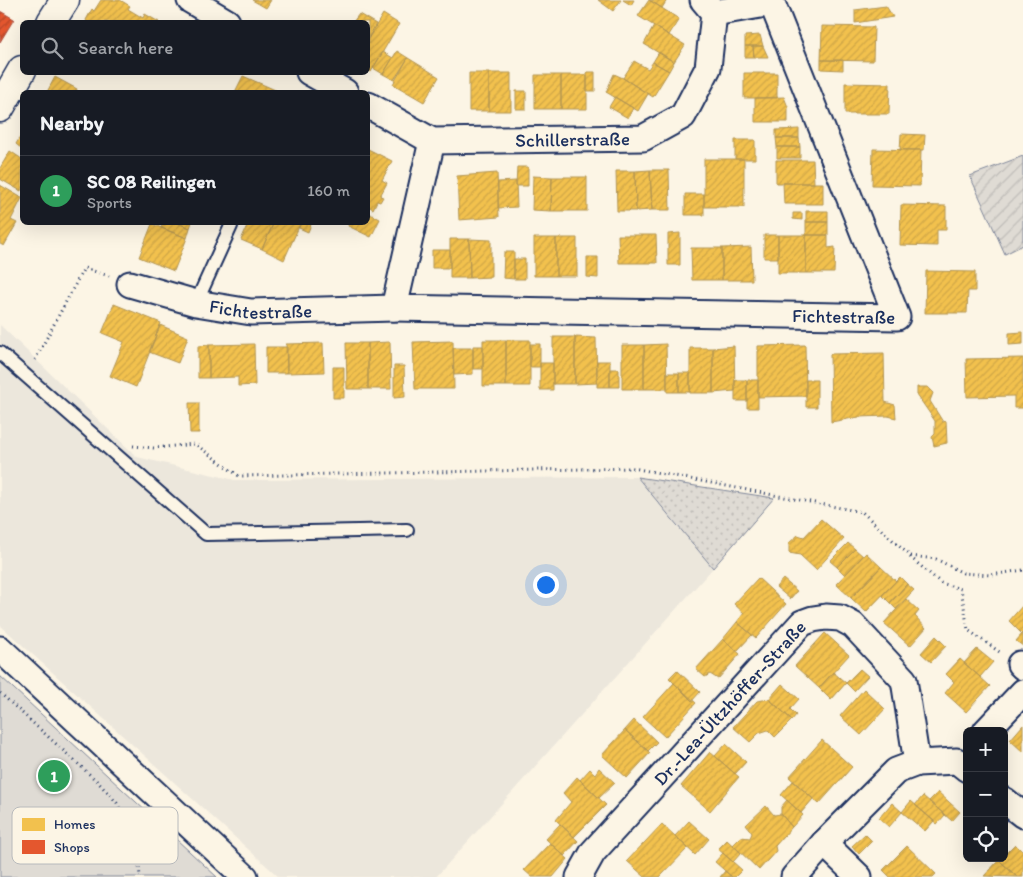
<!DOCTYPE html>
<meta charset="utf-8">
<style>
:root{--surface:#171b24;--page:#20242c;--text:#f1f3f6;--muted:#9ea1a6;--line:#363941;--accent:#1f6fb2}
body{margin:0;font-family:Itim,sans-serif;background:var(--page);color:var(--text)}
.controls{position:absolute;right:15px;bottom:15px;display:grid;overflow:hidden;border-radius:8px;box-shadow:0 5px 20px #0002}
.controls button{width:45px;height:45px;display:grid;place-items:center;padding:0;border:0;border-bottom:1px solid var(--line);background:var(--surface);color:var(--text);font:25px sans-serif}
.you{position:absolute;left:545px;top:584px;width:18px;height:18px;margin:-12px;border:4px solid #fff;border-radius:50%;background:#1a73e8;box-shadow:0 0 0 8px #1a73e833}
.badge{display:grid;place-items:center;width:32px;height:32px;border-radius:50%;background:var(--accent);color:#fff;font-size:16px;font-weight:700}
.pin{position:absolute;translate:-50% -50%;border:2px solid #fff;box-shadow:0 1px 5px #0006}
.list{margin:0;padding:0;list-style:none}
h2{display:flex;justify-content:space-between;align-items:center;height:65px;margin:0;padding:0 20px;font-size:21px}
h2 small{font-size:16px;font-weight:400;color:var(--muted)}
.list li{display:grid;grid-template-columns:32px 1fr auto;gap:15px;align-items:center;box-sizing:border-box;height:70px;padding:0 20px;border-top:1px solid var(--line)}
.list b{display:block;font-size:19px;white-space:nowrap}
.list p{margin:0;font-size:16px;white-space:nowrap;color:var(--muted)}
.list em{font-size:16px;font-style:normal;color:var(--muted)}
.icon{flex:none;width:28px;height:28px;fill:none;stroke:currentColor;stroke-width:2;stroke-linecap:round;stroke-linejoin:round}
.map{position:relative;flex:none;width:1023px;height:877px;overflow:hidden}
.search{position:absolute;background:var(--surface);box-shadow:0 5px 20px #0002;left:20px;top:20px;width:350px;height:55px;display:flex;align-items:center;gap:12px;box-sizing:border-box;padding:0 18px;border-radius:8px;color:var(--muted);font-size:19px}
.panel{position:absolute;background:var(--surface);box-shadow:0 5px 20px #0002;left:20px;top:90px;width:350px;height:135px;border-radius:8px}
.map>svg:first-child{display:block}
.built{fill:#ece7dc}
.grass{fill:url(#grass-dots);stroke:#7d8599}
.garden{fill:url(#garden-furrows);stroke:#7d8599}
.pitch{fill:#dfdbd4;stroke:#7d8599}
.homes{fill:url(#homes-hatch);stroke:#b29553}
.shops{fill:url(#shops-hatch);stroke:#a84b3c}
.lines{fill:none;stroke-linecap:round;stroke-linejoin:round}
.service-casing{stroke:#1b2f5e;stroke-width:16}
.minor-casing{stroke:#1b2f5e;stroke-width:29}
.tertiary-casing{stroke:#1b2f5e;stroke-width:31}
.path{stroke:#1b2f5e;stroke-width:3;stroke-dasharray:1 4;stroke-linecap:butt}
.service{stroke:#fcf5e5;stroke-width:12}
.minor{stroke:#fcf5e5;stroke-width:25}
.tertiary{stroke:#fcf5e5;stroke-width:28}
.labels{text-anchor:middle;stroke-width:5;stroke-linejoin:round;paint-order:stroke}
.street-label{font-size:19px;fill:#1b2f5e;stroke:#fcf5e5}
.key{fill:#fcf5e5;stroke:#b8babc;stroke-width:1}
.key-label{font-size:14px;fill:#1b2f5e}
</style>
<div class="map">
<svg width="1023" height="877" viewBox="0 0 1023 877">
<defs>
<pattern id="grass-dots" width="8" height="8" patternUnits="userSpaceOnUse" patternTransform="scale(1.25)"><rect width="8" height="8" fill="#dfdbd4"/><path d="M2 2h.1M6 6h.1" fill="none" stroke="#bfbcb8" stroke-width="1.8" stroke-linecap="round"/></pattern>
<pattern id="garden-furrows" width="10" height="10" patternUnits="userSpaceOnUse" patternTransform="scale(1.25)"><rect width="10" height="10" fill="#dfdbd4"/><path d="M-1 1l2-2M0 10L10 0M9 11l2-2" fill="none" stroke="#bfbcb8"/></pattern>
<pattern id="homes-hatch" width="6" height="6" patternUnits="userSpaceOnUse" patternTransform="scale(1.25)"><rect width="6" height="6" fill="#f2c14e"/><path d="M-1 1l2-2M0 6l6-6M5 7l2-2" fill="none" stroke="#cfa646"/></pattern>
<pattern id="shops-hatch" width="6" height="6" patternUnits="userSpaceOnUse" patternTransform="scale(1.25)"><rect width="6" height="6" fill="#e4572e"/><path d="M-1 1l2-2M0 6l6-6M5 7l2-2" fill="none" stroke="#b8482a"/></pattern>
</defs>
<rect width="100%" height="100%" fill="#fcf5e5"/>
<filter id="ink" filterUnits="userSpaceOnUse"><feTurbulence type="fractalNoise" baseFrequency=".02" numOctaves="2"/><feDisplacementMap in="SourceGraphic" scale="10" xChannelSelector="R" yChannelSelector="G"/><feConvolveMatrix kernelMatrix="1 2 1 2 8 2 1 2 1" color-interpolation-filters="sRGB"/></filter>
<g filter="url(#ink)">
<path class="built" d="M0,325l137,132 98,23 402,-3 76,91 -277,309h-157l-279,-252z"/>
<path class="grass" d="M637,477l137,21 -61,70z"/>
<path class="garden" d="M1023,156v89l-18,9 -35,-78z"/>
<path class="pitch" d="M0,676l217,201h-217z"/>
<path class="homes" d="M101,0h19l10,6 -2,3 15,9 2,-4 14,8h-72l-1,-2 6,-11 2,2z
M252,0h19l-5,8z
M598,0h23l-8,11z
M623,0h11l-3,5z
M649,0l30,19 -10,16 -31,-19z
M649,0h18l-5,8z
M886,6l7,11 -38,6v-13z
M359,14l17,10 -8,15v-17h-15z
M383,14l16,10 -28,48 -3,-2v-31z
M654,26l31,19 -11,17 -30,-18z
M822,26l52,1 -1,34 -52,-1z
M760,35l3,11h-18v-10z
M745,46h8l1,11h-9z
M753,46h10l5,11h-14z
M397,51l11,7 -14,22 -11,-6z
M383,52l10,6 -10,16 -10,-6z
M659,52l15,10 -5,9 -16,-9z
M408,58l31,19 -15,25 -31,-18z
M821,60h22v10l-22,-1z
M634,61l14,8 5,-7 16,9 -16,26 -30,-19z
M587,72h8v19h-8z
M469,73h20v38h-20z
M489,73h22v38h-22z
M744,73h33v25h-33z
M614,74l9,4 25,16 -10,17 -32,-19z
M535,75h26v34h-26z
M561,75h26v34h-26z
M243,76l37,16h-45z
M55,77l22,12 -1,3h-29z
M845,83l45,1 -1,30h-44z
M516,91h10v18h-10z
M615,97l18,11 -5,10 -19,-11z
M784,97l4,10v15h-33v-24z
M799,129v9h-23v-8z
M22,134v15l-6,-5z
M901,134l24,1 -1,15h-24z
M776,138h23l1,9h-23z
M735,140h20v19h-20z
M777,147h23v11h-23z
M368,149l24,12 -10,19 5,3 -7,13 3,1 -3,5 -3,-1 -4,8 -5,-3z
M873,149l48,1 -1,36 -48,-1z
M10,151l12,8v29l-1,3 -21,-12v-11z
M704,159h40v48h-40z
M776,160h37l1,23h-38z
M517,167h11v19h-12z
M650,170h19l1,40h-18z
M650,170l2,40 -16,1 -1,-40z
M616,171h19l1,40h-19z
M497,173l2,44 -40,3 -2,-44z
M533,176l19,1 -1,34 -19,-1z
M552,177h35v34h-36z
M516,181l1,26 -19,1v-26z
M783,183h40v21h-39z
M0,185l22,13 -11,22 6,3 -13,23 -4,-2z
M685,194h19v21h-19z
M901,205l45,1v24h-9v16l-37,-1z
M806,211h22v11h-22z
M368,213l12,6 -9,18 -23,-11 1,-4h19z
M793,213h9v7l-9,-1z
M163,222h12l15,6 -3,10 -26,-10z
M175,222h17l-2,6z
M249,222h25l-12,27 -21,-9z
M274,222h27l-17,38 -22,-11z
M301,222h11l-4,10 -9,-4z
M806,222h22v13h-22z
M152,224l35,14 -13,33 -35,-14z
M680,233v32h-12v-31z
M618,235h38l1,28h-38z
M764,235h14v23h-14z
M778,235h28v38h-28z
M806,235h22v13l7,-1 -1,26h-28z
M534,238h22v38h-22z
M556,238h21v38h-21z
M450,239h19l1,39h-20z
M469,239l22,1v37l-21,1z
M751,247l1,33h-30v-32z
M691,248h31v32h-30z
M432,250h18v18h-18z
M504,252h10v27l-11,-1z
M587,257h11v21l-11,-1z
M514,259h11v20h-11z
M926,271l49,1v19h-7l-1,22h-42z
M114,304l47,19 -25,64 -26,-11 14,-34 -22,-9z
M160,325l28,12 -10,26 -29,-11z
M1023,332v12l-14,1v-12z
M553,337h22v47h-22z
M575,337l21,1 1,45 -22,1z
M483,340h23v46h-23z
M506,340h24v46h-24z
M453,341l1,48h-39l-2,-47z
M390,342l1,47h-23v-46z
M323,343l1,29 -37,1 -1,-29z
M346,343h22v46h-21z
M254,344l1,41 -17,1v-9l-29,1v-33z
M530,344h10v23h-10z
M666,344l1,45h-23v-44z
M209,345v33h-11v-32z
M622,345h22v44h-22z
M805,345l1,51 -48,1v-51z
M473,346h10v23h-10z
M734,346l1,45 -22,2v-45z
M266,347h21v26h-21z
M453,348h20v26l-19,1z
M690,348h23v45h-23z
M884,353l1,49 10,3 1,13 -8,-2 -29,1 -28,5 -1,-68z
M1023,358v50h-9v-12l-47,1 -1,-38z
M597,361h13v26h-13z
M540,363h13v27h-13z
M394,366h10l1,31 -11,1z
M333,367h11v31h-11z
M610,369h9v18h-9z
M667,373h12v19h-12z
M679,373h11v19h-11z
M735,380h12v21h-12z
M747,380h11v28h-11z
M806,380h11v27h-11z
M917,387h10l6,6 -3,8 13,21 3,-1 1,22 -13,3 -2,-9 3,-3v-13l-18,-26z
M189,403h10v30h-9z
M821,519l23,20 -28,31 -16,-15 -11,-2v-10l9,-8 6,2z
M848,543l7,6 -18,18 -7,-6z
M855,549l8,7 -18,19 -8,-8z
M866,553l15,14 -30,31 -15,-14z
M881,567l15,14 -30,31 -15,-14z
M900,577l7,7 -17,19 -8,-8z
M758,578l28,26 -30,34 -19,-16 7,-9 -10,-9z
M783,579l14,12 -7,8 -14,-12z
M907,584l7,6 -18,19 -6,-6z
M906,599l13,12 -4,5 11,12 -16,18 -26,-23z
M1023,605v41l-7,-5 6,-7 -13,-13z
M737,622l15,13 -15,16 -14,-12z
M825,633l24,22 -30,33 -24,-22z
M936,636l10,10 -15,16 -10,-9z
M723,639l17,15 -22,25 -8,-5 -5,3 -9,-8z
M977,649l16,13 -13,15 -16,-14z
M960,659l30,27 -24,26 -21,-19 9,-11 -8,-8z
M860,669l8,7 -14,15 -8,-8z
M677,670l23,22 -8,9 -23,-23z
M833,672l13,11 -15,17 -12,-12z
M674,683l22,20 -31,34 -22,-20z
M782,684l17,15 -9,10 6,6 -4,5 -23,-21z
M864,689l21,20 -24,26 -21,-19z
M769,699l23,21 -17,17 -7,-7 -9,3 -9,9 -17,-15 24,-26z
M634,720l23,22 -9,9 -23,-21z
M1023,725v27l-13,-12z
M625,730l25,23 -23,25 -25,-23z
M822,740l30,27 -33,37 -30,-27z
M726,744l20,18 -11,12 -20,-18z
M710,752l29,25 -29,34 -29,-25z
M599,768l16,15 -16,15 -19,-18 10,-11 5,5z
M577,777l29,28 -32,32 -18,-17 15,-18 -8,-9z
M793,781l20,18 -12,14 -20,-18z
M938,792l22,20 -8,9 -23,-20z
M923,796l22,19 -8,9 -22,-19z
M787,800l16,15 -11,12 -11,-13v-7z
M911,801l23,20 -9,10 -23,-19z
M892,803l10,9 -13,15 -10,-9z
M766,806l8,9 7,-1 11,13 -17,19 1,5 -17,19 -26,-25 8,-8 9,1 2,-5 -6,-8z
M689,821l20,18 -14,16 -20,-19z
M560,824l18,17 -14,15 -18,-17z
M662,824l26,24 -28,29h-15l-18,-16z
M865,834l7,7 -13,13 -7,-8z
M727,840l14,13 -8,9 -15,-13z
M550,843l18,16 -15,18h-21l-8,-7z
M1015,844l8,8v25h-6l-18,-17 5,-2v-3z
M907,846l29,28 -3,3h-43l-7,-7z
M723,853l19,17 -7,7h-3l-17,-15z
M999,860l18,17 -33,-1z
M725,871l7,6h-12z"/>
<path class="shops" d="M0,11l14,8 -14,23z"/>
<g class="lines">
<defs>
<path id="service" d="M196,303l35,-77
M0,353l206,181 201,-4"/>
<g id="minor">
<path d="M190,0l37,22"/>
<path d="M309,72l36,20"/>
<path id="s1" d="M368,105l64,36 211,-3 40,-22 25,-48 6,-55 -11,-13"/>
<path id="s2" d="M432,141l-38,167 503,9 -125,-314 -58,10"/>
<path id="s3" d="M130,284l66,19 55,9 143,-4"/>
<path d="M0,649l245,228"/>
<path d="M1020,664l3,3"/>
<path d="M986,731l37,-39"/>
<path d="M1004,800l19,15"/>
<path d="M824,843l35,34"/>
<path id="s4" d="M579,877l14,-25 209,-229 11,-4 13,-2 14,1 13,7 51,55 13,83"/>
<path d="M794,877l30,-34 72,-72 21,-8 40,-2 10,8"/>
</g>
<path id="tertiary" d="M51,22l14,-22
M0,108l22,-38"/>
</defs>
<use href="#service" class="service-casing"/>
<use href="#minor" class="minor-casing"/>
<use href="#tertiary" class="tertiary-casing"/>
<path class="path" d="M35,360l49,-92 25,8
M133,446l21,2 41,-4 44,32 394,-8 229,44 48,44 26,3 27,14 28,2 32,-5
M910,557l31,26 20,6 7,41 33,23
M0,693l98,89 19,21 20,39 3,35"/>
<use href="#service" class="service"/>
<use href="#minor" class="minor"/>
<use href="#tertiary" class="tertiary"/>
</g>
</g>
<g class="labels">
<g class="street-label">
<text dy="7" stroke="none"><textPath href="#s1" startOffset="214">Schillerstraße</textPath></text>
<text dy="7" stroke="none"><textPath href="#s3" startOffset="134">Fichtestraße</textPath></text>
<text dy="7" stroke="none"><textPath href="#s2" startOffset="621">Fichtestraße</textPath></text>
<text dy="7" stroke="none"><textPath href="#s4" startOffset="231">Dr.-Lea-Ültzhöffer-Straße</textPath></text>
</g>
</g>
<rect x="12" y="807" width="166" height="57" rx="8" class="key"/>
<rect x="22" y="818" width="23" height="13" fill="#f2c14e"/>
<rect x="22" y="840" width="23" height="14" fill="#e4572e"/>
<g class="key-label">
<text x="54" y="829">Homes</text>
<text x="54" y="852">Shops</text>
</g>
</svg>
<div class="controls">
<button>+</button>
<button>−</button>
<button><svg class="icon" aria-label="locate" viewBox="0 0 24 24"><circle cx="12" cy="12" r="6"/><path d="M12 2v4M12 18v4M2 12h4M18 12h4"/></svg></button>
</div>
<div class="you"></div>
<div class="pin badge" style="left:54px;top:776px;background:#2e9e5b">1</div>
<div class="search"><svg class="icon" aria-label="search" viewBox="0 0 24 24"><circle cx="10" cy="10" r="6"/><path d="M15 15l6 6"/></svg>Search here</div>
<section class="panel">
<h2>Nearby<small></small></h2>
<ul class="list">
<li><span class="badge" style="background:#2e9e5b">1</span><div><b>SC 08 Reilingen</b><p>Sports</p></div><em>160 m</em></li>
</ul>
</section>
</div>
